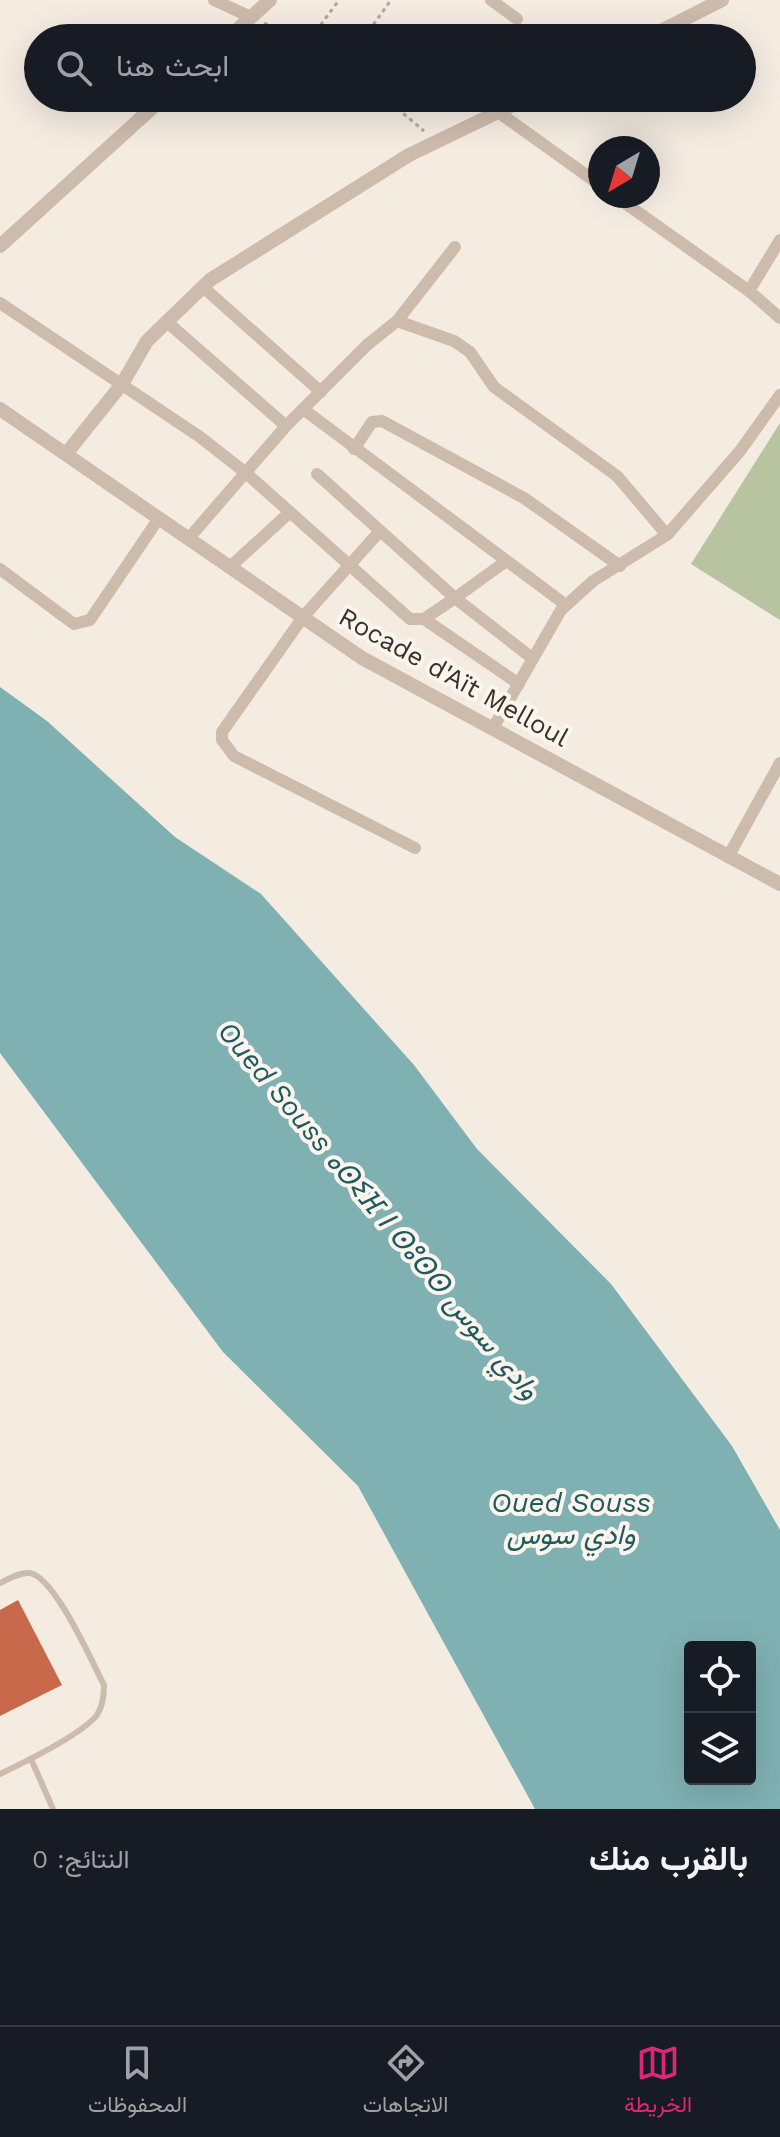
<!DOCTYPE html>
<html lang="ar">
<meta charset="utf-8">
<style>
:root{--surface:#171b24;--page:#242831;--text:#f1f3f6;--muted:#9ea1a6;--line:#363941;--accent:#db2777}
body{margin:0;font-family:"Work Sans",Vazirmatn,"Noto Sans Tifinagh",sans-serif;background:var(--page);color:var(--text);direction:rtl}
.controls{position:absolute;right:24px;bottom:24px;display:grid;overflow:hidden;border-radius:8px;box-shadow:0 8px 32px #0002}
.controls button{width:72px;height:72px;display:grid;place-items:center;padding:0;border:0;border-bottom:2px solid var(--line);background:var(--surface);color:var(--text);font:40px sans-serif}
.compass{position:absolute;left:588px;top:136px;width:72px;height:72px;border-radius:50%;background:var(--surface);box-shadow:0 8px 32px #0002;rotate:218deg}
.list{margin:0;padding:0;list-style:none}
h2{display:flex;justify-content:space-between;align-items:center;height:104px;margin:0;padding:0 32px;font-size:34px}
h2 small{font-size:26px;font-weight:400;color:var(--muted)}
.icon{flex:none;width:44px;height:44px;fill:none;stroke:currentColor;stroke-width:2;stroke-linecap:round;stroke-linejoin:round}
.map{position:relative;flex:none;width:780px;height:1809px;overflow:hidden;direction:ltr}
.search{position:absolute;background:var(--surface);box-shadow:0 8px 32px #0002;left:24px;right:24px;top:24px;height:88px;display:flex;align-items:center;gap:20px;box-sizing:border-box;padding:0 28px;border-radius:44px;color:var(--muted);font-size:30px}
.sheet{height:216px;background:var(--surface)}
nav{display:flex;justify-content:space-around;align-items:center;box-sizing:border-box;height:112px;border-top:2px solid var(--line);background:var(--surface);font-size:22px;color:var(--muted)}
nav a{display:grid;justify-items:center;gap:4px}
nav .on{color:var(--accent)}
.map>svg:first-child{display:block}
.green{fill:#b8c4a0}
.water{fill:#7fb0b2;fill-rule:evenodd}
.building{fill:#c8694b}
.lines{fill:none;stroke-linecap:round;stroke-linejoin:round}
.path{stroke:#b9a596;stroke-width:3;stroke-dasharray:4 4;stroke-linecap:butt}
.service{stroke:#cdbbac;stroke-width:6}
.minor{stroke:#cdbbac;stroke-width:12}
.tertiary{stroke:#cdbbac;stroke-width:14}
.labels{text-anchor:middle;stroke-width:8;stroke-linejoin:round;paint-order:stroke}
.street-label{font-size:26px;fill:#3b302b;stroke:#fbf5ee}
.water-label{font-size:28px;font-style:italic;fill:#1f5a5e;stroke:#fbf5ee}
</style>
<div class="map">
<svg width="780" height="1809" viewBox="0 0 780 1809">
<rect width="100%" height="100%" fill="#f4ebe1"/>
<path class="green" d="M780,423v197l-89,-56z"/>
<path class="water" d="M0,687l47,34 128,116 86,57 153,171 63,84 134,135 121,162 48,84v279h-245l-177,-323 -135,-134 -223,-299zM690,1647h60v132h-60z"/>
<path class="building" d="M18,1600l44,85 -62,31v-106z"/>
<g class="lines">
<path class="path" d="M264,23l33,15
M311,38l28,-38
M364,38l27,-38
M385,98l39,33"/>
<path class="service" d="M0,1583c9,-4 19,-11 29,-10 25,2 63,89 75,112 0,11 -1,21 -7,30 -15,19 -74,48 -97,59
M31,1759l22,50"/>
<path class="minor" d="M214,0l37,17
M491,0l26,19
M498,112l102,73
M615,196l134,95
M780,240l-31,51 31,27
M203,287l118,105
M0,303l200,134 46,36 164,146h14l31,-21 77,60
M397,321l57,20 16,11 24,35 123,89 50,59
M167,322l119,104
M303,409l263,196
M354,449l18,-27 10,-1 142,77 96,68
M317,474l138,124 50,-36
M380,531l-77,86 -81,115v8l12,16 181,92
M189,538l97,-112 81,-81 30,-24 58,-74
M230,567l59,-54
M0,569l74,55 16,-4 69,-102
M424,619l95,65
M493,728l68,-118 32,-29 74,-46 73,-84 40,-56
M728,857l52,-94"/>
<path class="tertiary" d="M228,38l42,-38
M647,38l75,-38
M0,246l163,-148
M0,409l362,249 418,226
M66,454l56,-70 25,-43 63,-61 199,-125 118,-57"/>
</g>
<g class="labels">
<g class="street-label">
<text transform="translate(454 677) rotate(29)" y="9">Rocade d'Aït Melloul</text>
</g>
<g class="water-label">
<text transform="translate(379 1210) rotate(50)" y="10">Oued Souss ⴰⵙⵉⴼ ⵏ ⵙⵓⵙⵙ وادي سوس</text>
<text x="571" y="1512">Oued Souss<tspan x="571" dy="32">وادي سوس</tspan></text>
</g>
</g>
</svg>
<div class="controls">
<button><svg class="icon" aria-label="locate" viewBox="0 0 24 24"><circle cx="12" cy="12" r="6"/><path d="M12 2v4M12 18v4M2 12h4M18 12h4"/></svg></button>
<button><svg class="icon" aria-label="layers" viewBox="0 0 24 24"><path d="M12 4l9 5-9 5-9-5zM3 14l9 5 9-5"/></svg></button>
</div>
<svg class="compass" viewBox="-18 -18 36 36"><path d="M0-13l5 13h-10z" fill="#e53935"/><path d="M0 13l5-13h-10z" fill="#9ea1a6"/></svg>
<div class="search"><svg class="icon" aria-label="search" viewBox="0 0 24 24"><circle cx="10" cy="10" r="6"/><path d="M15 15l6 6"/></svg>ابحث هنا</div>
</div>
<section class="sheet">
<h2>بالقرب منك<small>النتائج: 0</small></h2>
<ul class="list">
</ul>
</section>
<nav>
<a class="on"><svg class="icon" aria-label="map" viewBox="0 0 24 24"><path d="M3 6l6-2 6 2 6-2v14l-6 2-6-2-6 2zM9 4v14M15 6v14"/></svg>الخريطة</a>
<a><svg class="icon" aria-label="directions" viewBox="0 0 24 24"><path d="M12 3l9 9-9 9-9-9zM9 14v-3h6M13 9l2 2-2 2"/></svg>الاتجاهات</a>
<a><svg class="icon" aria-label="saved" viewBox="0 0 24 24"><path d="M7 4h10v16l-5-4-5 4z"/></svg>المحفوظات</a>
</nav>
